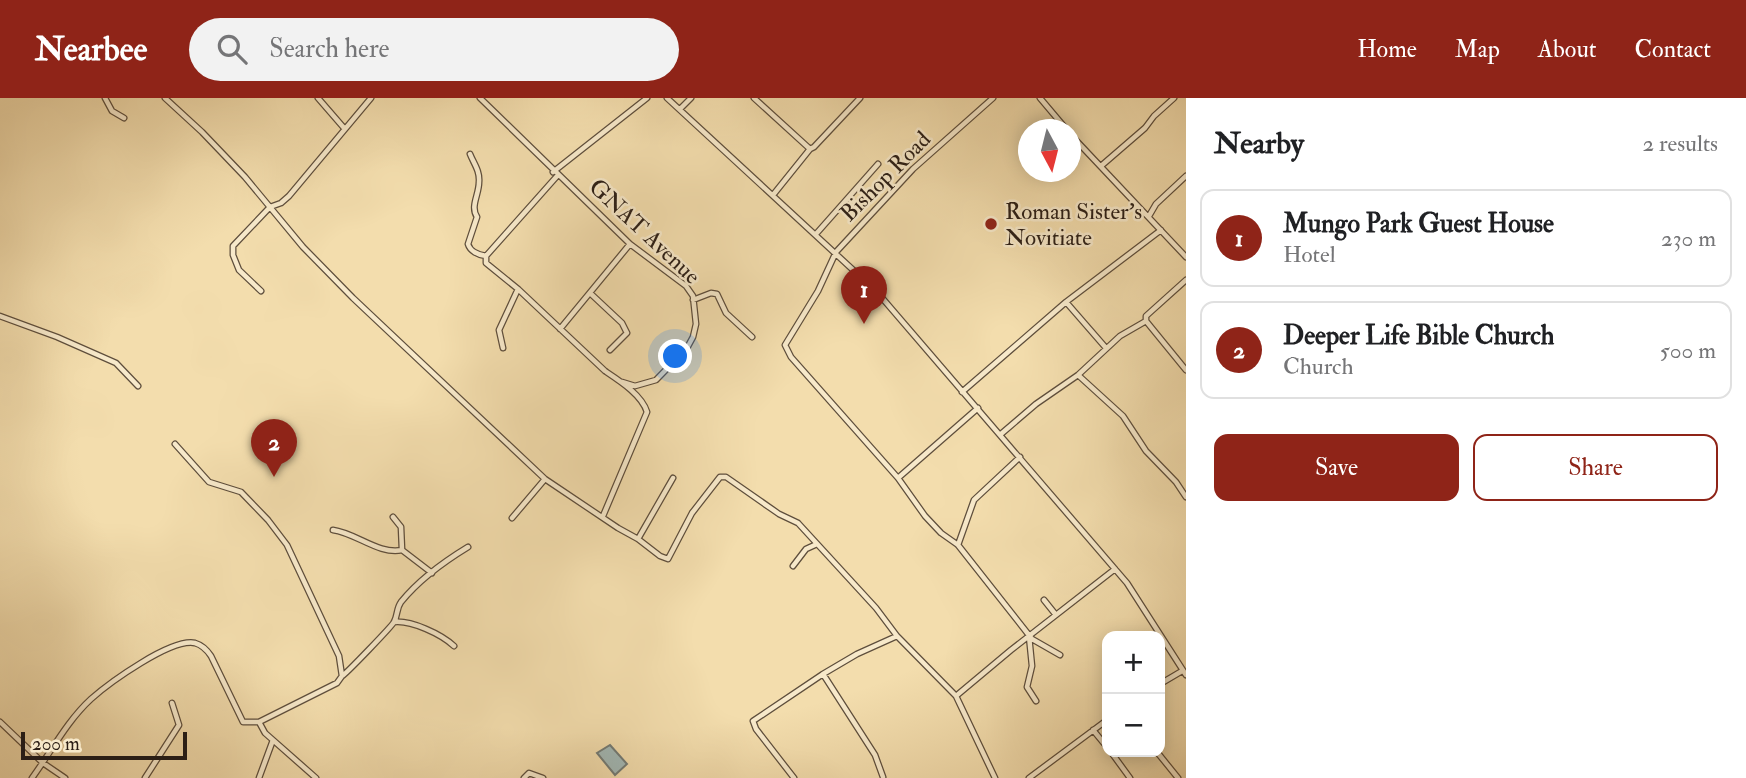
<!DOCTYPE html>
<meta charset="utf-8">
<style>
:root{--surface:#fff;--page:#f2f2f2;--text:#202124;--muted:#757577;--line:#e0e0e0;--accent:#8f2418}
body{margin:0;font-family:"IM FELL Double Pica",serif;background:var(--page);color:var(--text)}
.controls{position:absolute;right:21px;bottom:21px;display:grid;overflow:hidden;border-radius:14px;box-shadow:0 4px 18px #0003}
.controls button{width:63px;height:63px;display:grid;place-items:center;padding:0;border:0;border-bottom:2px solid var(--line);background:var(--surface);color:var(--text);font:35px sans-serif}
.compass{position:absolute;left:1018px;top:21px;width:63px;height:63px;border-radius:50%;background:var(--surface);box-shadow:0 4px 18px #0003;rotate:173deg}
.scale{position:absolute;left:21px;bottom:18px;width:166px;box-sizing:border-box;padding-left:7px;border:4px solid #2c1f16;border-top:0;font-size:19px;line-height:24px;white-space:nowrap;color:#2c1f16;-webkit-text-stroke:5px #f7e9ca;paint-order:stroke}
.you{position:absolute;left:676px;top:259px;width:24px;height:24px;margin:-18px;border:5px solid #fff;border-radius:50%;background:#1a73e8;box-shadow:0 0 0 10px #1a73e833}
.badge{display:grid;place-items:center;width:46px;height:46px;border-radius:50%;background:var(--accent);color:#fff;font-size:23px;font-weight:700}
.pin{position:absolute;translate:-50% -58px;filter:drop-shadow(0 2px 4px #0008)}
.pin::after{content:'';position:absolute;top:37px;width:24px;height:21px;background:inherit;clip-path:polygon(0 0,100% 0,50% 100%)}
.list{margin:0;padding:0;list-style:none}
h2{display:flex;justify-content:space-between;align-items:center;height:91px;margin:0;padding:0 28px;font-size:30px}
h2 small{font-size:23px;font-weight:400;color:var(--muted)}
.list li{display:grid;grid-template-columns:46px 1fr auto;gap:21px;align-items:center;box-sizing:border-box;height:98px;margin:0 14px 14px;padding:0 14px;border:2px solid var(--line);border-radius:14px}
.list b{display:block;font-size:26px;white-space:nowrap}
.list p{margin:0;font-size:23px;white-space:nowrap;color:var(--muted)}
.list em{font-size:23px;font-style:normal;color:var(--muted)}
.actions{display:flex;gap:14px;padding:21px 28px}
.actions a{flex:1;padding:16px 0;border:2px solid var(--accent);border-radius:14px;text-align:center;font-size:24px;color:var(--accent)}
.actions .main{background:var(--accent);color:#fff}
.icon{flex:none;width:38px;height:38px;fill:none;stroke:currentColor;stroke-width:2;stroke-linecap:round;stroke-linejoin:round}
.map{position:relative;flex:none;width:1186px;height:680px;overflow:hidden}
header{display:flex;align-items:center;gap:42px;box-sizing:border-box;height:98px;padding:0 35px;background:var(--accent);color:#fff}
header strong{font-size:33px}
nav{display:flex;gap:38px;margin-inline-start:auto;font-size:24px}
.search{width:490px;height:63px;background:var(--page);display:flex;align-items:center;gap:18px;box-sizing:border-box;padding:0 24px;border-radius:38px;color:var(--muted);font-size:26px}
main{display:flex}
aside{flex:1;background:var(--surface)}
.map>svg:first-child{display:block}
.water{fill:#a1b8b6;stroke:#727b76;stroke-width:2}
.lines{fill:none;stroke-linecap:round;stroke-linejoin:round}
.minor-casing{stroke:#5e4e3c;stroke-width:7}
.minor{stroke:#f7e9ca;stroke-width:4.5}
.poi-dot{fill:#8f2418;stroke:#f7e9ca;stroke-width:2.5}
.labels{text-anchor:middle;stroke-width:5;stroke-linejoin:round;paint-order:stroke}
.street-label{font-size:23px;fill:#2c1f16;stroke:#f7e9ca}
.poi-label{font-size:23px;fill:#2c1f16;stroke:#f7e9ca;text-anchor:start}
</style>
<header>
<strong>Nearbee</strong>
<div class="search"><svg class="icon" aria-label="search" viewBox="0 0 24 24"><circle cx="10" cy="10" r="6"/><path d="M15 15l6 6"/></svg>Search here</div>
<nav><a>Home</a><a>Map</a><a>About</a><a>Contact</a></nav>
</header>
<main>
<div class="map">
<svg width="1186" height="680" viewBox="0 0 1186 680">
<rect width="100%" height="100%" fill="#f3ddad"/>
<filter id="stains"><feTurbulence type="fractalNoise" baseFrequency=".00286" numOctaves="4"/><feColorMatrix values="0 0 0 0 .2 0 0 0 0 .09 0 0 0 0 .02 0 0 0 .5 -.17"/></filter>
<radialGradient id="worn" r=".72"><stop offset=".6" stop-color="#630" stop-opacity="0"/><stop offset="1" stop-color="#630" stop-opacity=".3"/></radialGradient>
<path class="water" d="M610,647l17,19 -12,11 -18,-22z"/>
<g class="lines">
<defs>
<path id="minor" d="M105,0l7,13 12,7
M165,0l37,34 43,45 58,70 50,51 192,181 73,49 20,11 22,17 8,3 24,-46 28,-36h6l53,37 19,9 78,85 21,28
M318,0l26,30
M480,0l150,146 56,42 7,10 3,28 -3,13 -6,11 -31,32 -21,6 -13,-4
M667,0l210,194 250,291 59,92
M754,0l56,51 4,-2 46,-49
M993,0l-80,71 -77,83 -18,39 -33,54 6,12 107,121 27,38 16,17 17,12 74,94 28,16
M1040,0l27,32
M680,11l11,-11
M1070,36l116,123
M470,56c4,10 10,17 9,28 0,13 -9,24 -2,35l-9,27c2,7 10,11 18,12
M1101,68l44,-38 9,-12 20,-18
M553,74l94,-74
M773,97l37,-46
M1149,118l7,-12 30,-28
M816,136l62,-70
M486,158v7l32,26 87,82c15,10 37,24 42,41l-44,104
M486,158l72,-81
M1186,182l-40,36v5l40,49
M261,193l-22,-21 -6,-15v-9l37,-39 11,-4 8,-7 82,-98
M590,195l32,30 5,10 -17,17
M693,202l18,-7 6,1 9,19 26,24
M1066,204l40,46
M0,218l57,21 59,26 22,23
M560,231l70,-85
M503,250l-4,-18 19,-41
M1078,277l45,41 23,35 30,31 10,15
M962,294l104,-90 95,-72
M1001,336l35,-30 42,-29 42,-39 26,-15
M175,346l34,38 32,10 27,28 19,25 52,111 3,20 -5,7 -78,39
M898,380l80,-70
M393,419l8,10 1,23 30,23
M512,420l33,-39
M333,432c23,3 46,25 69,20
M638,441l35,-61
M958,447l16,-45 46,-43
M793,468l13,-17 11,-5
M1044,502l12,15
M394,524c17,-2 47,12 60,24
M1029,538l3,30 -5,21 9,14
M823,576l52,81 8,22
M342,578c4,-2 50,-50 52,-54 4,-7 2,-13 7,-20 17,-21 44,-41 67,-55
M1160,586l22,-13
M956,598l55,-46 104,-81
M0,624l43,41 22,15
M1093,632l14,17
M1111,654l19,26
M1157,654l21,26
M32,680c19,-26 35,-57 59,-79 18,-16 80,-61 104,-56 7,2 12,7 16,13l32,66h16l6,11 51,45
M145,680l34,-53 -7,-22
M259,680l14,-38
M524,680l5,-5 14,5
M794,680l-38,-49 -3,-8 70,-47 34,-20 40,-18 59,60 39,82
M1029,680l78,-58"/>
</defs>
<use href="#minor" class="minor-casing"/>
<use href="#minor" class="minor"/>
</g>
<circle class="poi-dot" cx="991" cy="126" r="7"/>
<g class="labels">
<g class="street-label">
<text transform="translate(885 78) rotate(-45)" y="8">Bishop Road</text>
<text transform="translate(645 133) rotate(43)" y="8">GNAT Avenue</text>
</g>
<g class="poi-label">
<text x="1005" y="121">Roman Sister's<tspan x="1005" dy="26">Novitiate</tspan></text>
</g>
</g>
<rect width="100%" height="100%" filter="url(#stains)"/>
<rect width="100%" height="100%" fill="url(#worn)"/>
</svg>
<div class="controls">
<button>+</button>
<button>−</button>
</div>
<svg class="compass" viewBox="-18 -18 36 36"><path d="M0-13l5 13h-10z" fill="#e53935"/><path d="M0 13l5-13h-10z" fill="#757577"/></svg>
<div class="scale">200 m</div>
<div class="you"></div>
<div class="pin badge" style="left:864px;top:226px">1</div>
<div class="pin badge" style="left:274px;top:379px">2</div>
</div>
<aside>
<h2>Nearby<small>2 results</small></h2>
<ul class="list">
<li><span class="badge">1</span><div><b>Mungo Park Guest House</b><p>Hotel</p></div><em>230 m</em></li>
<li><span class="badge">2</span><div><b>Deeper Life Bible Church</b><p>Church</p></div><em>500 m</em></li>
</ul>
<div class="actions"><a class="main">Save</a><a>Share</a></div>
</aside>
</main>
